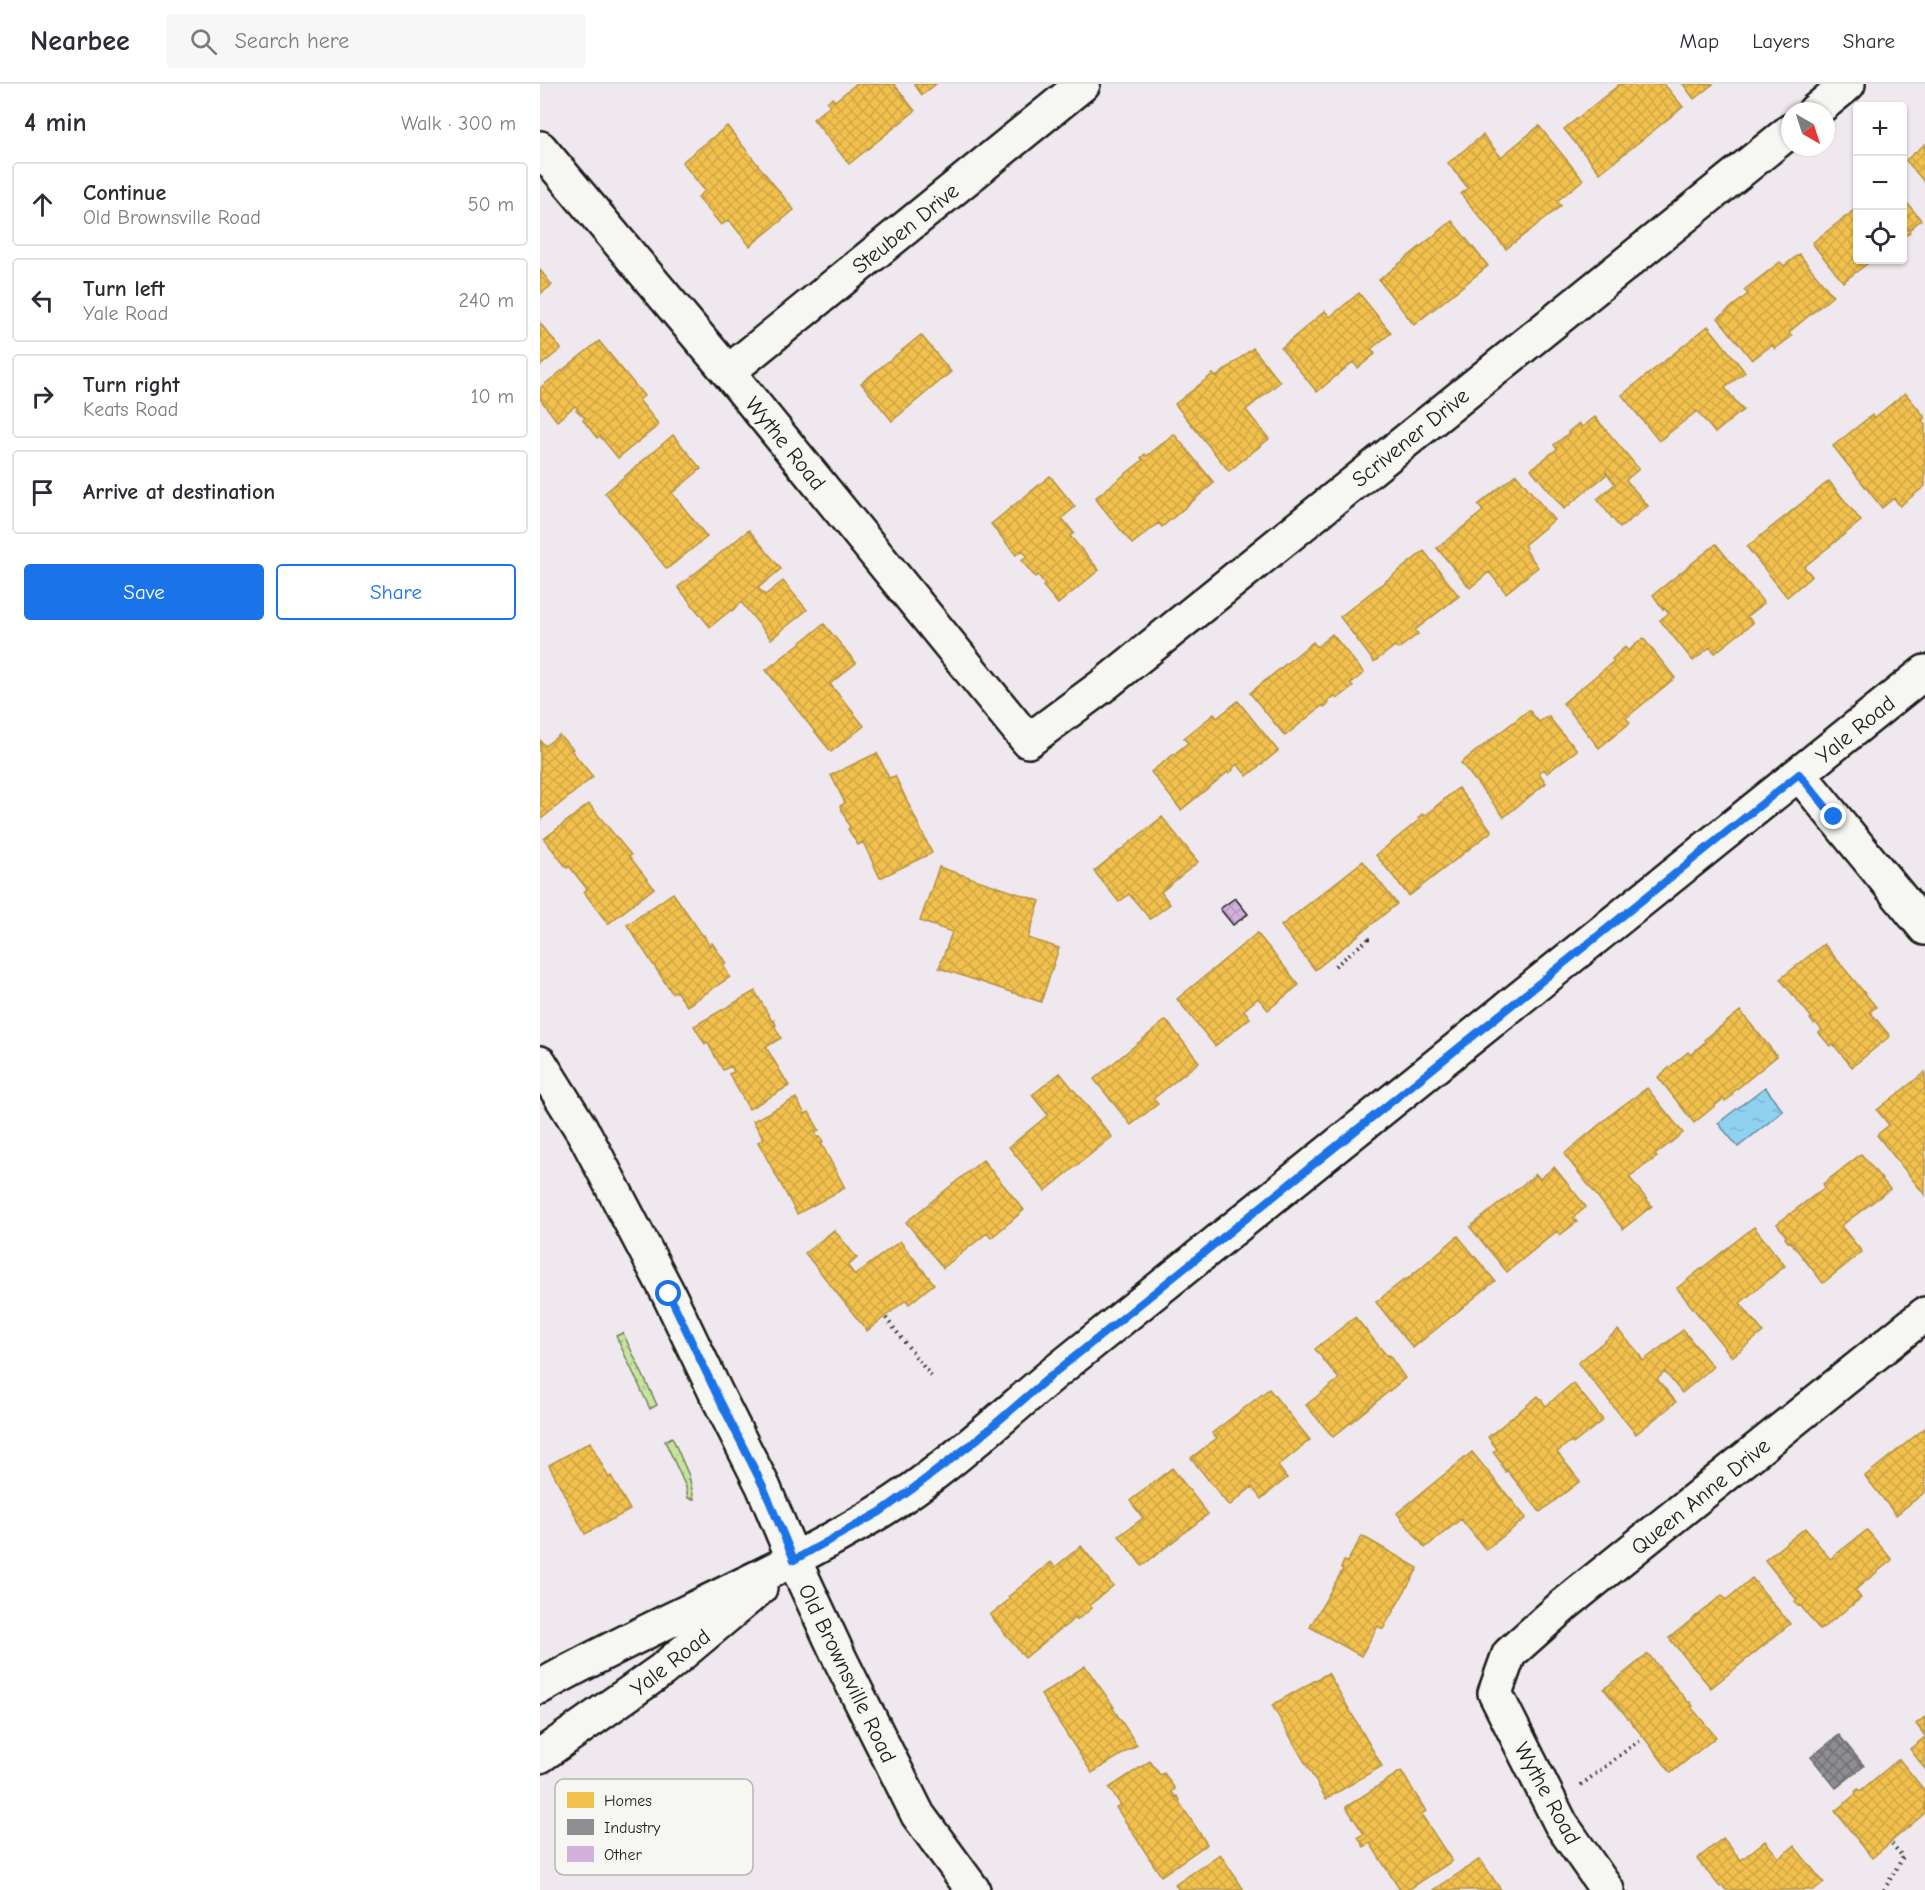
<!DOCTYPE html>
<meta charset="utf-8">
<style>
:root{--surface:#fff;--page:#f7f7f7;--text:#2b2b33;--muted:#7c7c81;--line:#e1e1e2;--accent:#1a73e8}
body{margin:0;font-family:"Comic Neue",sans-serif;background:var(--page);color:var(--text)}
.controls{position:absolute;right:18px;top:18px;display:grid;overflow:hidden;border-radius:6px;box-shadow:0 2px 4px #0004}
.controls button{width:54px;height:54px;display:grid;place-items:center;padding:0;border:0;border-bottom:2px solid var(--line);background:var(--surface);color:var(--text);font:30px sans-serif}
.compass{position:absolute;left:1241px;top:18px;width:54px;height:54px;border-radius:50%;background:var(--surface);box-shadow:0 2px 4px #0004;rotate:141deg}
.stop{position:absolute;width:18px;height:18px;margin:-14px;border:4px solid #1a73e8;border-radius:50%;background:#fff}
.stop.end{background:#1a73e8;border-color:#fff;box-shadow:0 2px 6px #0008}
.list{margin:0;padding:0;list-style:none}
h2{display:flex;justify-content:space-between;align-items:center;height:78px;margin:0;padding:0 24px;font-size:26px}
h2 small{font-size:20px;font-weight:400;color:var(--muted)}
.list li{display:grid;grid-template-columns:39px 1fr auto;gap:18px;align-items:center;box-sizing:border-box;height:84px;margin:0 12px 12px;padding:0 12px;border:2px solid var(--line);border-radius:6px}
.list b{display:block;font-size:22px;white-space:nowrap}
.list p{margin:0;font-size:20px;white-space:nowrap;color:var(--muted)}
.list em{font-size:20px;font-style:normal;color:var(--muted)}
.actions{display:flex;gap:12px;padding:18px 24px}
.actions a{flex:1;padding:14px 0;border:2px solid var(--accent);border-radius:6px;text-align:center;font-size:21px;color:var(--accent)}
.actions .main{background:var(--accent);color:#fff}
.icon{flex:none;width:33px;height:33px;fill:none;stroke:currentColor;stroke-width:2;stroke-linecap:round;stroke-linejoin:round}
.map{position:relative;flex:none;width:1385px;height:1806px;overflow:hidden}
header{display:flex;align-items:center;gap:36px;box-sizing:border-box;height:84px;padding:0 30px;background:var(--surface);border-bottom:2px solid var(--line)}
header strong{font-size:28px}
nav{display:flex;gap:33px;margin-inline-start:auto;font-size:21px}
.search{width:420px;height:54px;background:var(--page);display:flex;align-items:center;gap:15px;box-sizing:border-box;padding:0 21px;border-radius:6px;color:var(--muted);font-size:22px}
main{display:flex}
aside{flex:1;background:var(--surface)}
.map>svg:first-child{display:block}
.grass{fill:url(#grass-dots);stroke:#72805c;stroke-width:1.5}
.water{fill:url(#water-ripples);stroke:#62899c;stroke-width:1.5}
.homes{fill:url(#homes-cross-hatch);stroke:#b2903f;stroke-width:1.5}
.industry{fill:url(#industry-cross-hatch);stroke:#6b6b6f;stroke-width:1.5}
.building{fill:url(#building-cross-hatch);stroke:#1c1c1c;stroke-width:1.5}
.lines{fill:none;stroke-linecap:round;stroke-linejoin:round}
.minor-casing{stroke:#1c1c1c;stroke-width:38}
.secondary-casing{stroke:#1c1c1c;stroke-width:38}
.path{stroke:#1c1c1c;stroke-width:4;stroke-dasharray:1.5 4.5;stroke-linecap:butt}
.minor{stroke:#f6f6f2;stroke-width:33}
.secondary{stroke:#f6f6f2;stroke-width:33}
.route{stroke:#1a73e8;stroke-width:8}
.labels{text-anchor:middle;stroke-width:6;stroke-linejoin:round;paint-order:stroke}
.street-label{font-size:22px;fill:#1c1c1c;stroke:#f6f6f2}
.key{fill:#f6f6f2;stroke:#b5b5b2;stroke-width:1.5}
.key-label{font-size:16px;fill:#1c1c1c}
</style>
<header>
<strong>Nearbee</strong>
<div class="search"><svg class="icon" aria-label="search" viewBox="0 0 24 24"><circle cx="10" cy="10" r="6"/><path d="M15 15l6 6"/></svg>Search here</div>
<nav><a>Map</a><a>Layers</a><a>Share</a></nav>
</header>
<main>
<aside>
<h2>4 min<small>Walk · 300 m</small></h2>
<ul class="list">
<li><svg class="icon" aria-label="ahead" viewBox="0 0 24 24"><path d="M12 20V5M6 11l6-6 6 6"/></svg><div><b>Continue</b><p>Old Brownsville Road</p></div><em>50 m</em></li>
<li><svg class="icon" aria-label="left" viewBox="0 0 24 24"><path d="M17 20v-9H6M10 6l-5 5 5 5"/></svg><div><b>Turn left</b><p>Yale Road</p></div><em>240 m</em></li>
<li><svg class="icon" aria-label="right" viewBox="0 0 24 24"><path d="M7 20v-9h11M14 6l5 5-5 5"/></svg><div><b>Turn right</b><p>Keats Road</p></div><em>10 m</em></li>
<li><svg class="icon" aria-label="arrive" viewBox="0 0 24 24"><path d="M6 21V4h12l-3 4 3 4H6"/></svg><div><b>Arrive at destination</b></div></li>
</ul>
<div class="actions"><a class="main">Save</a><a>Share</a></div>
</aside>
<div class="map">
<svg width="1385" height="1806" viewBox="0 0 1385 1806">
<defs>
<pattern id="grass-dots" width="8" height="8" patternUnits="userSpaceOnUse" patternTransform="scale(1.5)"><rect width="8" height="8" fill="#c7e59d"/><path d="M2 2h.1M6 6h.1" fill="none" stroke="#aac487" stroke-width="1.8" stroke-linecap="round"/></pattern>
<pattern id="water-ripples" width="26" height="14" patternUnits="userSpaceOnUse" patternTransform="scale(1.5)"><rect width="26" height="14" fill="#90d1f2"/><path d="M2 4q2-2 4 0t4 0M15 11q2-2 4 0t4 0" fill="none" stroke="#7cb3cf"/></pattern>
<pattern id="homes-cross-hatch" width="8" height="8" patternUnits="userSpaceOnUse" patternTransform="scale(1.5)"><rect width="8" height="8" fill="#f2c14e"/><path d="M0 0l8 8M0 8l8-8" fill="none" stroke="#cfa544"/></pattern>
<pattern id="industry-cross-hatch" width="8" height="8" patternUnits="userSpaceOnUse" patternTransform="scale(1.5)"><rect width="8" height="8" fill="#8d8d92"/><path d="M0 0l8 8M0 8l8-8" fill="none" stroke="#727276"/></pattern>
<pattern id="building-cross-hatch" width="8" height="8" patternUnits="userSpaceOnUse" patternTransform="scale(1.5)"><rect width="8" height="8" fill="#d2b2dd"/><path d="M0 0l8 8M0 8l8-8" fill="none" stroke="#b498bd"/></pattern>
</defs>
<rect width="100%" height="100%" fill="#efe8ee"/>
<filter id="ink" filterUnits="userSpaceOnUse"><feTurbulence type="fractalNoise" baseFrequency=".0167" numOctaves="2"/><feDisplacementMap in="SourceGraphic" scale="12" xChannelSelector="R" yChannelSelector="G"/><feConvolveMatrix kernelMatrix="1 2 1 2 8 2 1 2 1" color-interpolation-filters="sRGB"/></filter>
<g filter="url(#ink)">
<path class="grass" d="M83,1249l34,72 -7,4 -34,-73z
M132,1353l17,39 5,23 -6,-1 -2,-11 -21,-46z"/>
<path class="water" d="M1225,1003l18,24 -45,36 -20,-24z"/>
<path class="homes" d="M316,0h38l21,27 -66,53 -36,-45 17,-14 -3,-3 5,-4 3,3z
M374,0h22l-14,11z
M1080,0h44l19,23 -83,66 -36,-44z
M1143,0h30l-19,15z
M187,42l67,84 -44,36 -21,-26 -8,5 -23,-28 7,-6 -23,-29z
M999,42l44,54 -26,21 4,5 -55,43 -45,-55 7,-6 -20,-25 35,-28 18,22z
M1385,60v39l-19,-23z
M1362,113l19,23 -12,10 1,2 -8,6z
M1318,123v53h14l-29,22 -31,-39z
M912,137l36,45 -74,59 -35,-45z
M1259,170l34,42 -44,36 3,4 -17,13 -3,-4 -20,15 -34,-42 30,-24 -4,-4 36,-28 4,4z
M0,186l12,15 -12,9z
M819,209l32,40 -20,16 4,5 -17,14 -5,-6 -36,30 -36,-44 44,-37 5,6z
M0,239l21,26 -21,17z
M1168,242l37,46 -20,16 18,22 -28,23 -18,-22 -38,30 -37,-46z
M381,251l30,37 -59,49 -31,-38z
M59,257l45,55 -5,4 20,25 -41,33 -18,-22 -3,2 -14,-18 2,-2 -9,-8 2,-1 -3,-3 -18,15 -17,-22v-11z
M713,264l27,34 -34,28 23,29 -40,32 -54,-67 38,-30 3,3z
M1365,309l20,24 -3,4 3,3v62l-25,20 -6,-8 -12,10 -49,-62 39,-31 2,3z
M1055,333l44,52 -13,11 22,26 -28,22 -23,-29 18,-15 -9,-12v3l-42,34 -33,-40 26,-20 -3,-4 15,-12 -1,-1 11,-9 3,4z
M634,350l40,49 -52,44 -3,-4 -27,21 -37,-46 48,-38 -2,-2 4,-4 2,2z
M133,351l28,34 -29,24 35,44 -40,32 -62,-76z
M976,390l38,46 -30,25 2,3 -1,1 13,18 -32,26 -17,-21 -19,16 -33,-40 46,-37 -5,-6z
M510,392l25,31 -13,11 12,15 -4,3 29,34 -41,34 -15,-18 2,-2 -7,-9 -3,2 -14,-17 6,-4 -5,-6 -6,5 -25,-31z
M1289,397l32,40 -57,46 8,9 -25,21 -40,-50z
M209,446l32,39 -23,19 7,7 18,-14 24,29 -36,29 -30,-37 -9,9 -1,-1 -21,17 -32,-40z
M1176,460l48,59 -17,13 6,7 -38,30 -5,-6 -17,14 -33,-41 9,-7 -5,-5 -1,1 -10,-14z
M884,467l35,45 -44,34 3,4 -20,15 -3,-3 -21,16 -34,-45z
M284,540l32,39 -26,21 34,42 -33,26 -65,-82z
M792,550l32,39 -14,11 3,3 -16,12 -2,-3 -7,5 1,2 -5,4 -1,-2 -38,31 -35,-43 63,-51 4,5z
M1103,554l32,40 -49,40 4,5 -31,25 -36,-45 51,-42 -2,-2 13,-12 3,4z
M698,617l40,50 -31,25 -10,-12 -5,5 1,1 -4,3 -1,-1 -47,38 -30,-38 37,-29 -4,-5 30,-24 3,4z
M989,626l10,12 9,-6 22,27 1,-1 6,8 -30,23 -3,-4 -5,4 7,10 -42,34 -43,-54z
M19,651l14,14 -2,1 22,27 -53,43v-80l5,6z
M337,669l12,25 6,-2 37,77 -52,25 -17,-36 -5,3 -10,-16 2,-1 -10,-22 5,-3 -14,-28z
M918,704l34,43 -83,65 -33,-41 43,-35 -1,-2 4,-4 2,2z
M49,720l42,51 -2,1 25,32 -46,36 -24,-32 3,-3 -18,-23 -2,2 -23,-29z
M622,733l36,45 -37,30 9,12 -20,15 -21,-25 -10,8 -25,-31z
M823,777l34,43 -82,66 -34,-44z
M399,783l101,34 -12,37 31,10 -18,54 -102,-34 13,-36 -32,-11z
M133,809l30,43 1,-1 5,11 3,-3 14,20 -3,2 7,12 -43,29 -11,-15 -4,2 -45,-68z
M717,849l42,52 -31,25 -10,-12 -14,12 6,8 -35,28 -38,-47z
M1284,860l52,63 -6,5 20,24 -38,31 -19,-23 -3,2 -11,-13 3,-3 -6,-7 -2,1 -4,-5 2,-1 -32,-39z
M215,907l17,30 2,-1 2,5h-2l7,13 -15,9 23,39 -40,23 -20,-35 5,-2 -3,-6 -8,4 -16,-28 -2,2 -11,-18z
M1200,927l37,45 -45,37 1,2 -8,6 -2,-2 -29,24 -36,-46 30,-25 2,3 15,-13 -1,-2z
M626,936l33,42 -46,37 5,5 -27,21 -37,-46z
M1385,988v123l-48,-60 12,-10 -12,-15z
M520,989l52,64 -67,54 -36,-44 39,-32 -16,-20z
M1107,1004l36,45 -28,22 2,2 -28,20 23,29 -29,23 -59,-75 54,-45z
M256,1014l9,16 4,-2 10,18 -4,2 3,6 2,-2 3,6 -2,1 24,45 -48,26 -39,-72 6,-3 -11,-18z
M1321,1070l29,35 -49,37 21,26 -39,31 -33,-42 -2,1 -3,-4 1,-2 -9,-12 48,-37 -2,-3z
M443,1076l41,50 -33,28 -4,-5 -44,35 -37,-46z
M1014,1083l32,40 -13,11 4,4 -17,13 -3,-4 -50,41 -37,-45 66,-53 4,5z
M1214,1143l31,39 -45,37 23,29 -31,25 -55,-69z
M294,1146l23,28 -9,8 7,9 45,-34 34,43 -25,20 -3,-4 -39,31 -62,-78z
M918,1152l37,45 -82,67 -37,-46 29,-23 1,1z
M815,1233l32,39 2,-1 16,23 -72,59 -27,-32 33,-26 -24,-30z
M1078,1246l19,21 6,10 40,-31 30,37 -31,26 -17,-21 -8,7 19,23 -40,32 -58,-71z
M1033,1299l30,37 -30,24 -2,-3 -14,11 23,29 -40,31 -33,-42 -1,2 -5,-7 1,-1 -9,-12 4,-3 -9,-12 50,-41 8,10z
M729,1305l41,51 -32,26 9,12 -26,21 -9,-12 -23,19 -38,-48 26,-20 -5,-5z
M1385,1344v64l-29,23 -31,-39z
M50,1358l19,36 2,-2 19,34 -45,24 -36,-69z
M932,1368l54,66 -40,32 -25,-31 -36,29 -28,-35z
M632,1384l36,46 -66,52 -23,-30 24,-18 -13,-17z
M1265,1444l25,31 37,-29 25,30 -37,30 6,8 -41,32 -20,-25 -2,1 -3,-4 2,-2 -32,-40z
M822,1452l56,32 -35,61 -5,-3 -17,30 -51,-29 33,-58 -2,-1 3,-7 3,1z
M541,1462l32,40 -23,19 2,3 -15,12 -2,-3 -11,11 -1,-1 -38,31 -35,-43 20,-16 -2,-2 43,-35 4,5z
M1212,1494l38,46 -79,64 -42,-50 53,-43 4,5z
M1108,1570l40,48h2l3,4 -2,1 25,30 -45,36 -25,-33 -42,-51z
M545,1582l29,41h-2l25,38 -45,28 -51,-78z
M788,1589l54,93 -56,33 -54,-94z
M1385,1633v19l-9,-12z
M1385,1653v32l-15,-20z
M1359,1675l26,32v22l-53,45 -37,-47 21,-17 -1,-2 3,-3 2,2z
M610,1677l10,14 4,-2 11,16 -3,2 3,6 2,-1 3,4 -1,2 28,42 -46,32 -45,-69 5,-2 -12,-17z
M861,1687l25,40 -5,3 31,47 -44,29h-8l-30,-47 -6,4 -6,-10 6,-3 -18,-27z
M1183,1754l18,22 24,-19 14,17 15,-12 30,37 -9,7h-89l-4,-5 -2,2 -23,-28z
M680,1770l24,36h-65l-4,-5z
M940,1775l21,31h-67z"/>
<path class="industry" d="M1299,1651l25,31 -28,22 -25,-31z"/>
<path class="building" d="M695,814l13,16 -15,11 -13,-16z"/>
<g class="lines">
<defs>
<path id="minor" d="M1275,27l33,-27
M0,64l188,224 300,369 77,-57 685,-553
M188,288l355,-288
M1259,690l126,154
M1067,1806l-46,-66 -66,-131 14,-39 55,-49 361,-291"/>
<path id="secondary" d="M0,979l45,72 84,160 47,98 47,93 31,74 47,101 77,154 55,75
M0,1603c111,-63 230,-109 339,-175 63,-39 118,-91 174,-138l872,-702
M0,1672l122,-86 98,-82"/>
</defs>
<use href="#minor" class="minor-casing"/>
<use href="#secondary" class="secondary-casing"/>
<path class="path" d="M795,882l33,-27 -3,-4
M346,1234l47,61
M1041,1701l59,-45
M1344,1806l19,-33 -11,-13"/>
<use href="#minor" class="minor"/>
<use href="#secondary" class="secondary"/>
</g>
</g>
<g class="lines" filter="url(#ink)">
<path class="route" d="M129,1210l47,99 47,93 31,74 86,-48 31,-22 63,-48 79,-68 746,-600 35,43"/>
</g>
<g class="labels">
<g class="street-label">
<text transform="translate(365 144) rotate(-39)" y="8">Steuben Drive</text>
<text transform="translate(870 353) rotate(-39)" y="8">Scrivener Drive</text>
<text transform="translate(246 359) rotate(51)" y="8">Wythe Road</text>
<text transform="translate(1315 645) rotate(-39)" y="8">Yale Road</text>
<text transform="translate(1160 1412) rotate(-39)" y="8">Queen Anne Drive</text>
<text transform="translate(130 1578) rotate(-38)" y="8">Yale Road</text>
<text transform="translate(308 1589) rotate(64)" y="8">Old Brownsville Road</text>
<text transform="translate(1008 1709) rotate(61)" y="8">Wythe Road</text>
</g>
</g>
<rect x="15" y="1695" width="198" height="96" rx="9" class="key"/>
<rect x="27" y="1708" width="27" height="16" fill="#f2c14e"/>
<rect x="27" y="1735" width="27" height="16" fill="#8d8d92"/>
<rect x="27" y="1762" width="27" height="16" fill="#d2b2dd"/>
<g class="key-label">
<text x="64" y="1722">Homes</text>
<text x="64" y="1749">Industry</text>
<text x="64" y="1776">Other</text>
</g>
</svg>
<div class="controls">
<button>+</button>
<button>−</button>
<button><svg class="icon" aria-label="locate" viewBox="0 0 24 24"><circle cx="12" cy="12" r="6"/><path d="M12 2v4M12 18v4M2 12h4M18 12h4"/></svg></button>
</div>
<svg class="compass" viewBox="-18 -18 36 36"><path d="M0-13l5 13h-10z" fill="#e53935"/><path d="M0 13l5-13h-10z" fill="#7c7c81"/></svg>
<div class="stop" style="left:129px;top:1210px"></div>
<div class="stop end" style="left:1294px;top:733px"></div>
</div>
</main>
